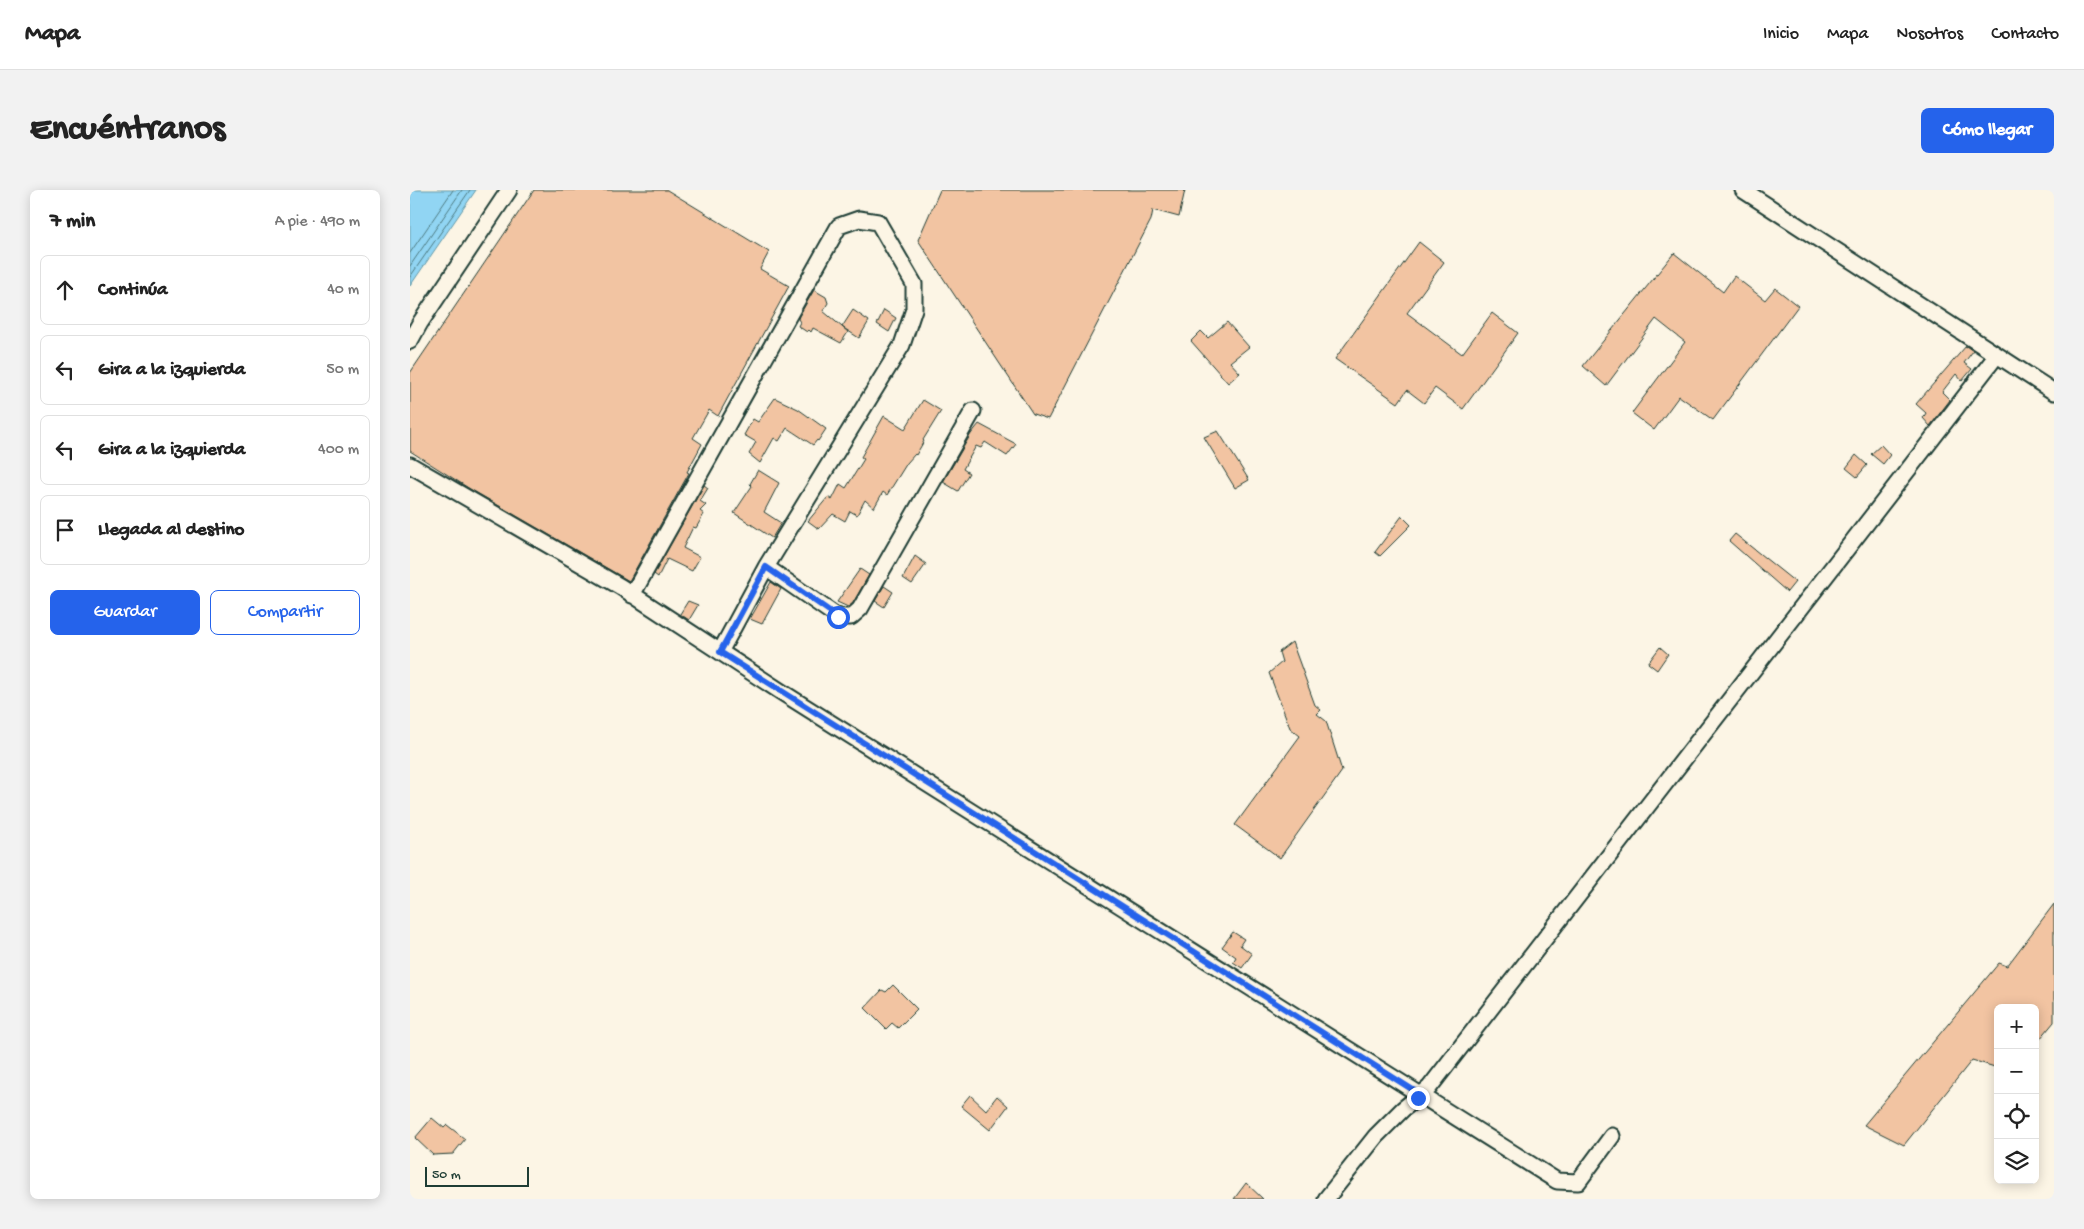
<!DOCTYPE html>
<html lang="es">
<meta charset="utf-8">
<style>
:root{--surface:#fff;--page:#f2f2f2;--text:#222;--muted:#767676;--line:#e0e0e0;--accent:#2563eb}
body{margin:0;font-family:"Gochi Hand",sans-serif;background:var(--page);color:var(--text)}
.controls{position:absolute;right:15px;bottom:15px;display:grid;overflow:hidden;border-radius:8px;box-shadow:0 2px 12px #0003}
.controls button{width:45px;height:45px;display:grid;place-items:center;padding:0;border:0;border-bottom:1px solid var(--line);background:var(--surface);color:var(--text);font:25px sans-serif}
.scale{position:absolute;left:15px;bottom:12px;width:104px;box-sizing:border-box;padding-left:5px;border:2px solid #1f3d34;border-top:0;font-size:14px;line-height:18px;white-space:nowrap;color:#1f3d34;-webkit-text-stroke:4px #fcf5e5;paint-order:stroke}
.stop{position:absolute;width:15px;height:15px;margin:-11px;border:4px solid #2563eb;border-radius:50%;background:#fff}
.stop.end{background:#2563eb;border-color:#fff;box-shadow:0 1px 5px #0008}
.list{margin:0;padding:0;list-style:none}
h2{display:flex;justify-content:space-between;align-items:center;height:65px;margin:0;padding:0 20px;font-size:21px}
h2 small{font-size:16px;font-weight:400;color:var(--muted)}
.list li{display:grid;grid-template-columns:32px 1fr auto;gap:15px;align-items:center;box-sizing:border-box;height:70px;margin:0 10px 10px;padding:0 10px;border:1px solid var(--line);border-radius:8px}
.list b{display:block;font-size:19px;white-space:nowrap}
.list em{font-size:16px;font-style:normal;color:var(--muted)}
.actions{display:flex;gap:10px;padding:15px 20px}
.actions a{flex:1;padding:11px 0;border:1px solid var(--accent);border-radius:8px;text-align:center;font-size:18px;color:var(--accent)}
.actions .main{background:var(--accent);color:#fff}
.icon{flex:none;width:28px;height:28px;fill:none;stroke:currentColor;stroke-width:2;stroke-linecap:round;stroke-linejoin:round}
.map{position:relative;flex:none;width:1644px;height:1009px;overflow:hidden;border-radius:8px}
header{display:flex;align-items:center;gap:30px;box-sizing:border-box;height:70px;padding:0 25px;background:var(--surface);border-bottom:1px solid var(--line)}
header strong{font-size:24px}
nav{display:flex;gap:28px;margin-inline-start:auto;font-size:18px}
.intro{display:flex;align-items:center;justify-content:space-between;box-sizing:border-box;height:120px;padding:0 30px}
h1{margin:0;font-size:35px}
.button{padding:12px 22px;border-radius:8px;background:var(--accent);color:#fff;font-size:18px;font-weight:700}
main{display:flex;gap:30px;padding:0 30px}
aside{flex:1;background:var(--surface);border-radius:8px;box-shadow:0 2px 12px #0003}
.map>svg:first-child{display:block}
.water{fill:#91d5f3;stroke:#6398a7}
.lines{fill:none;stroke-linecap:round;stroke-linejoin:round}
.shore{stroke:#4d7a80;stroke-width:1}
.building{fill:#f2c4a2;stroke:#1f3d34}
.street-casing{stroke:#1f3d34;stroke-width:19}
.street{stroke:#fcf5e5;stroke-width:15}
.route{stroke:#2563eb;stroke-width:6}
</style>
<header>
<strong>Mapa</strong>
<nav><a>Inicio</a><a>Mapa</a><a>Nosotros</a><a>Contacto</a></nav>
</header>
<div class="intro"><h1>Encuéntranos</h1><a class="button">Cómo llegar</a></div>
<main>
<aside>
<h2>7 min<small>A pie · 490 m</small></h2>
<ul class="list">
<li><svg class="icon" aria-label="ahead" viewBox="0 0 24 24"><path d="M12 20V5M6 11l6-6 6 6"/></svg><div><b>Continúa</b></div><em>40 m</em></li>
<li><svg class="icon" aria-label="left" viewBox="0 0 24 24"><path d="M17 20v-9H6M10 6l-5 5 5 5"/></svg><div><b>Gira a la izquierda</b></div><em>50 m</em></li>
<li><svg class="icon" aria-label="left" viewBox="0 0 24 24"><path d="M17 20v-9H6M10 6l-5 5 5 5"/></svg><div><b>Gira a la izquierda</b></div><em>400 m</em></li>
<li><svg class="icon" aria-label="arrive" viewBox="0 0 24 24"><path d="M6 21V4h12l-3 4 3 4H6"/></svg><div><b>Llegada al destino</b></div></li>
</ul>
<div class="actions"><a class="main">Guardar</a><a>Compartir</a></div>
</aside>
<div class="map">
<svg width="1644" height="1009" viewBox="0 0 1644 1009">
<rect width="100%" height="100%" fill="#fcf5e5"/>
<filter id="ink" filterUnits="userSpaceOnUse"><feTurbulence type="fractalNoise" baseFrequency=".02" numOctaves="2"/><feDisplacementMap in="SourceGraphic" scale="10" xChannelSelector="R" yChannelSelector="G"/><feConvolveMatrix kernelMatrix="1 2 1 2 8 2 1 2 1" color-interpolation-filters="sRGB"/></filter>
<g filter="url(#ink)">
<path class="water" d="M0,0h66l-66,96z"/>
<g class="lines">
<path class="shore" d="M0,63l43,-63
M0,76l52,-76
M0,87l60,-87"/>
</g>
<path class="building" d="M124,0h133l102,62 -9,17 29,17 -71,130 -9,-6 -16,28 9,6 -15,28 2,1 -60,108 -159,-92 -60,-38v-78z
M530,0h245l-6,27 -26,-7 -2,10 -103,199 -15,-5 -115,-174z
M1009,52l25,20 -37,51 55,41 30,-41 26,20 -55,76 -28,-21 -11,15 -17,-13 -9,13 -63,-44z
M1264,63l49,39 11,-16 31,24 10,-12 23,18 -85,114 -34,-24 -25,34 -22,-17 53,-71 -29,-23 -50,67 -23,-20z
M404,100l12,7 2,6 -5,8 25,21 -7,11 -28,-15 -2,4 -2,-2 -2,2 -9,-6 2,-4 -2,-3 1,-3z
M443,120l16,11 -10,17 -17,-11z
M474,120l12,8 -7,14 -12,-8z
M817,132l22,25 -19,15 10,11 -12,10 -37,-42 10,-10 7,7z
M1556,156l7,5 -9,12 8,6 -10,12 -6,-7 -14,18 8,8 -20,26 -7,-8 3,-5 -10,-9z
M365,208l23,11 28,20 -8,12 -1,-1 -4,5 -26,-17 -8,13 -5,-3 -14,25 -11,-9 7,-12 -12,-7 9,-16 5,3z
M513,210l18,11 -18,29 1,1 -8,14 -1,-1 -8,9 -20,32 -4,-3 -9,16 -9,-8 -8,15 -7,-4 -5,10 -12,-7 -14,15 -11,-8 20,-24 4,3 8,-16 6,4 18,-29 -3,-2 23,-41 21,13z
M569,234l37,20 -9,12 -22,-14 -4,6 -5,-2 -13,23 6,4 -11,18 -15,-9 28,-48z
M808,241l31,49 -14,8 -31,-51z
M1471,255l9,10 -7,9 -12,-10z
M1446,265l11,10 -10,12 -11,-9z
M348,280l21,13 -15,29 17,11 -9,15 -38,-25 18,-27 -2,-2z
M294,295l4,3 -8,13 6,4 -6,6 4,3 -8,14 -3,-1 -10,21 17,9 -8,14 -25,-12 -9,18 -4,-3z
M992,326l9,9 -31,31 -5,-4z
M1325,344l60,48 -8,10 -58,-51z
M505,366l11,8 -14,20 -9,-6z
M450,379l9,6 -16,28 -5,4 -11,-5z
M361,392l10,7 -19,35 -12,-5z
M474,396l9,6 -9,15 -9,-6z
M278,411l10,4 -9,15 -9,-6z
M882,452l23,63 6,5 -4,4 9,7 16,50 -62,87 -45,-33 65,-89 -10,-8 -21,-55 13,-11 -3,-10z
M1250,457l8,7 -11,16 -9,-7z
M1644,714v118l-19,23v-37h-37v60l-26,-8 -68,85 -40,-20 135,-162 8,3z
M823,742l11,7 -4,6 12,9 -10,14 -9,-6 3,-5 -14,-10z
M483,795l24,24 -19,19 -6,-5 -6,6 -21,-21 17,-18 4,2z
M560,905l16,15 11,-14 11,10 -18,24 -29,-24z
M22,928l12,10 3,-3 18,14 -12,15 -20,1 -18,-17z
M836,993l17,16h-29z"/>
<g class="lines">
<defs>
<path id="street" d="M1333,0l311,202
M0,151l10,-18 89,-133
M0,275l211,122 159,104 777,490 21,1 34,-46
M356,377l72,50h13l9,-8 113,-198
M222,405l207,-369 20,-7 19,3 36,62v25l-12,36 -136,222 -46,85
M916,1009l50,-63 27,-27 26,-21 568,-733"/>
</defs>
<use href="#street" class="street-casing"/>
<use href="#street" class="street"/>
</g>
</g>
<g class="lines" filter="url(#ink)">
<path class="route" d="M428,427l-72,-50 -46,85 701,443 -3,3"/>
</g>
</svg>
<div class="controls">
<button>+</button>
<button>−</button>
<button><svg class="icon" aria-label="locate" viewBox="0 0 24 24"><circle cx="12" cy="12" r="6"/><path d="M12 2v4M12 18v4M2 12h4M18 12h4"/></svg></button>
<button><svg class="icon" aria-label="layers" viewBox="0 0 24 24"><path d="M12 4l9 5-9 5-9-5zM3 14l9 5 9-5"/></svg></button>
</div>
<div class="scale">50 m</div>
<div class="stop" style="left:428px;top:427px"></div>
<div class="stop end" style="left:1008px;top:908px"></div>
</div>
</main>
